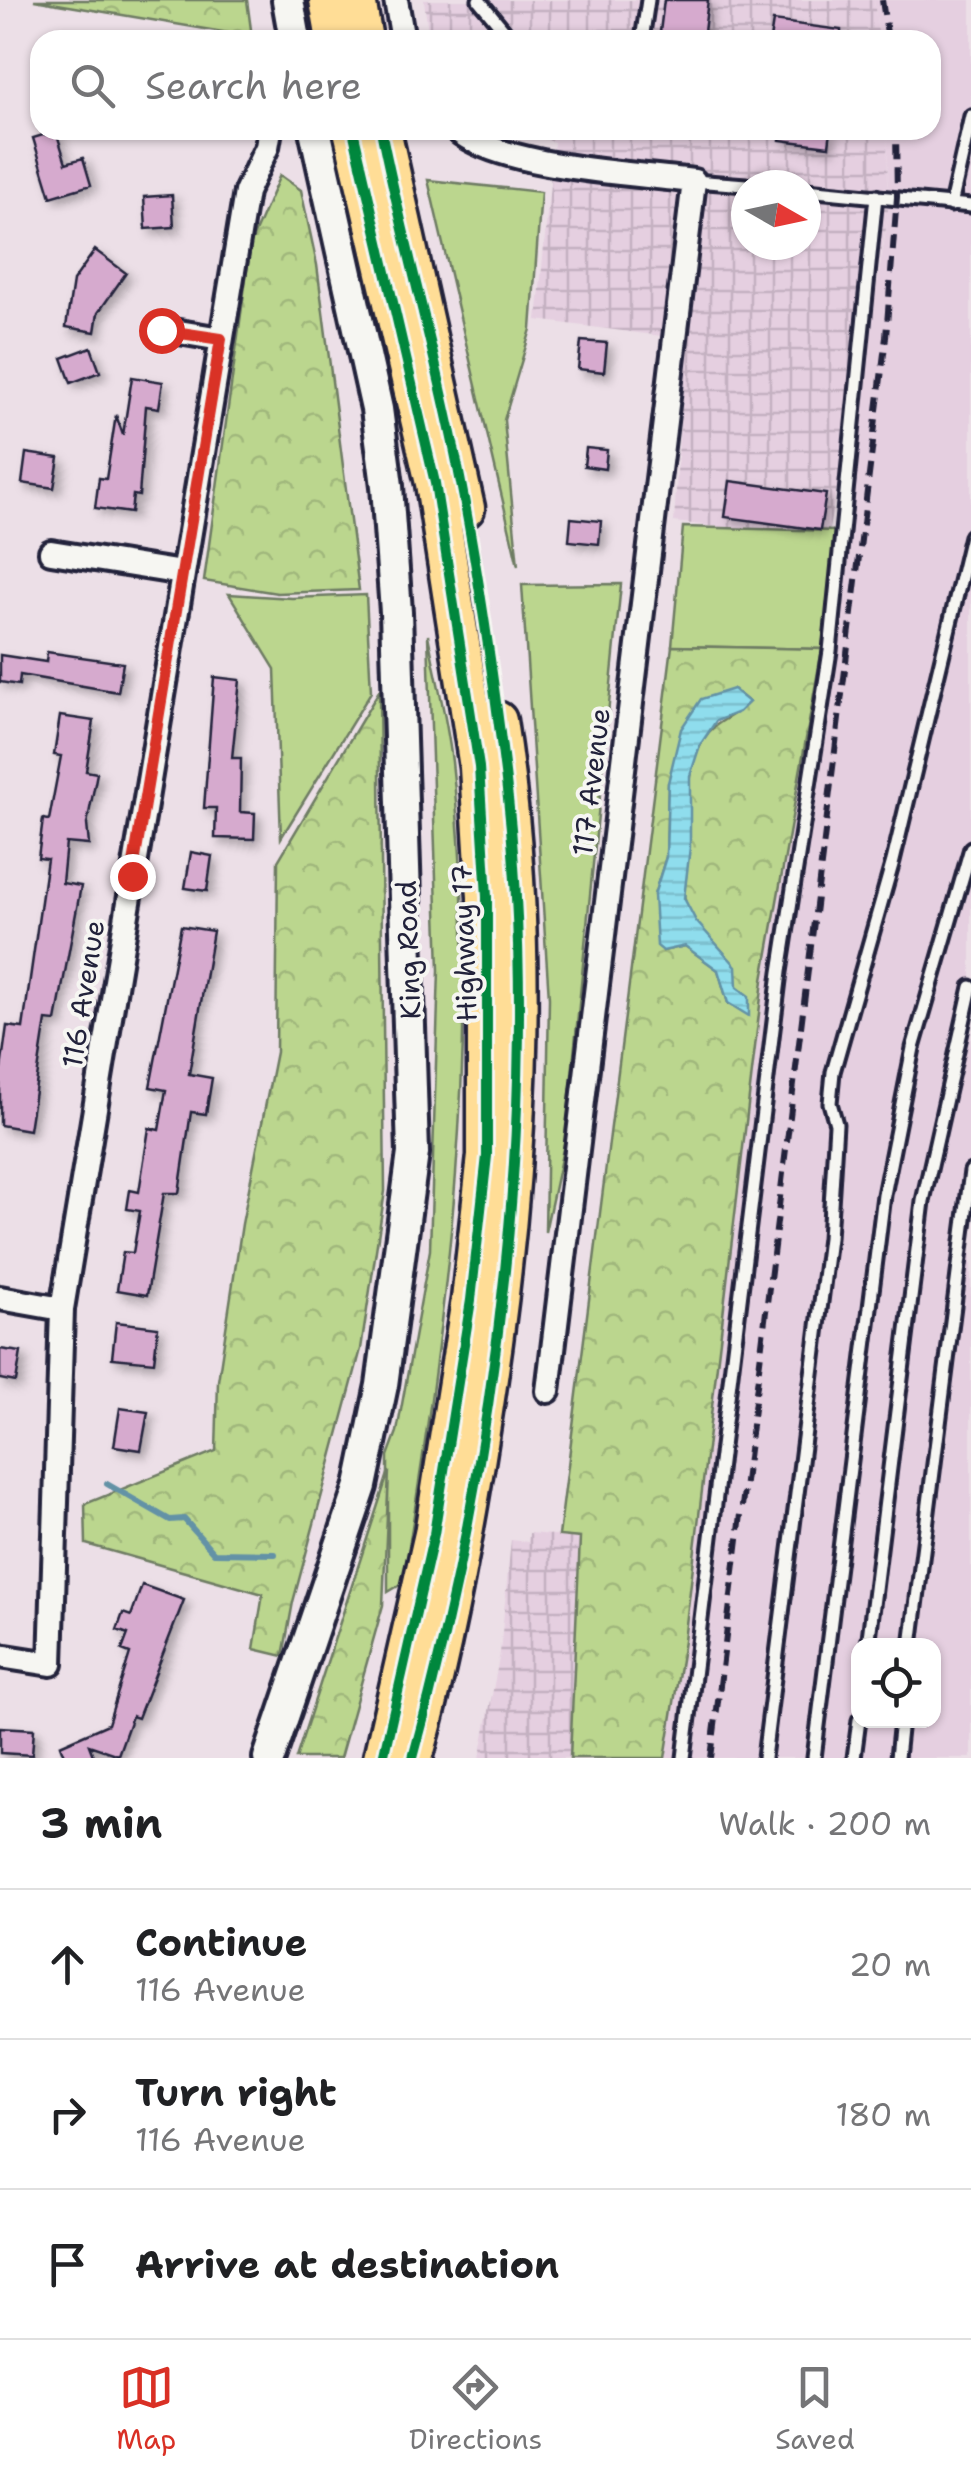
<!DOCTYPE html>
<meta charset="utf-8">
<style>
:root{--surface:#fff;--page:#f2f2f2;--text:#202124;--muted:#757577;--line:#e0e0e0;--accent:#d93025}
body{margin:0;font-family:"Shantell Sans",sans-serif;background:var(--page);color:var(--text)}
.controls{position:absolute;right:30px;bottom:30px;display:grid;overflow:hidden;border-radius:20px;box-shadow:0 2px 8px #0004}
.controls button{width:90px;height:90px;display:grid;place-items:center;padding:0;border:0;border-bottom:2px solid var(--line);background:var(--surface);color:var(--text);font:50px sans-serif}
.compass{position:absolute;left:731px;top:170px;width:90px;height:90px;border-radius:50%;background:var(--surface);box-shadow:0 2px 8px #0004;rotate:99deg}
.stop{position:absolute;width:30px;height:30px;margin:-22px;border:8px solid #d93025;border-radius:50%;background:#fff}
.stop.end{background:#d93025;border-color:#fff;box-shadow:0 2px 10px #0008}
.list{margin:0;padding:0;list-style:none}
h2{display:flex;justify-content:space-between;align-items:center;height:130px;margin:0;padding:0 40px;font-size:42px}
h2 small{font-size:32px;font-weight:400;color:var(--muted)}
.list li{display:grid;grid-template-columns:65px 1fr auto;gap:30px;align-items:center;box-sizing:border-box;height:150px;padding:0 40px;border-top:2px solid var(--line)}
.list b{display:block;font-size:38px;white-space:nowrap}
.list p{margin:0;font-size:32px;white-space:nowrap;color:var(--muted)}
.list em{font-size:32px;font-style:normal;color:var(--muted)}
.icon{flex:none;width:55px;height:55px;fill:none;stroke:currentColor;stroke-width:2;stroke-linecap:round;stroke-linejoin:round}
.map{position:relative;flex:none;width:971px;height:1758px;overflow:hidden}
.search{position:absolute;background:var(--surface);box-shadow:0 2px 8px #0004;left:30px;right:30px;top:30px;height:110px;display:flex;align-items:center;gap:25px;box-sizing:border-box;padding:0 35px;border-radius:30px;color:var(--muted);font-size:38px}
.sheet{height:580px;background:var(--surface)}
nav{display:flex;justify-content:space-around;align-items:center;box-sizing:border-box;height:140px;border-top:2px solid var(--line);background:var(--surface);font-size:28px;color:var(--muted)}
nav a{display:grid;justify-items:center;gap:5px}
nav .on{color:var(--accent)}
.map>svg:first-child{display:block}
.built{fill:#e5cfe0;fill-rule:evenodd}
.industrial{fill:url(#industrial-grid);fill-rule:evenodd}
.green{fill:#bbd68e;stroke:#6e7c64;stroke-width:2.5}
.forest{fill:url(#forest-crowns);stroke:#6e7c64;stroke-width:2.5;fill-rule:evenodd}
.water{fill:url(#water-rules);stroke:#6392a6;stroke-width:2.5}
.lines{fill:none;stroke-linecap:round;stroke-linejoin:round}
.stream{stroke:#6392a6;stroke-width:6}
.building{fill:#d6aace;stroke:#22223b;stroke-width:2.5;filter:url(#shadow)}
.service-casing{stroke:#22223b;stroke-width:19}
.minor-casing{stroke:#22223b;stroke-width:30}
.tertiary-casing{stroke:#22223b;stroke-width:38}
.trunk-casing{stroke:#22223b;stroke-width:45}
.service{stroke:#f6f6f2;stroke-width:11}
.minor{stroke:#f6f6f2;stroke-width:22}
.tertiary{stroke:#f6f6f2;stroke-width:30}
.trunk{stroke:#ffdd96;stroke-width:38}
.rail{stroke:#22223b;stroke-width:6;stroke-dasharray:15 8;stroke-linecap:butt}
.cycleway-casing{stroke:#f6f6f2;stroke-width:16}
.cycleway{stroke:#00873e;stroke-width:10}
.route{stroke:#d93025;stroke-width:12}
.labels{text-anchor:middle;stroke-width:8;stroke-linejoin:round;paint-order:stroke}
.street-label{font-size:28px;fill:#22223b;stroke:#f6f6f2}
</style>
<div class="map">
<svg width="971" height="1758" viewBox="0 0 971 1758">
<defs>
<pattern id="industrial-grid" width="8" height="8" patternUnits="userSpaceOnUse" patternTransform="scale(2.5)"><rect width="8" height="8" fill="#e5cfe0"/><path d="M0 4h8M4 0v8" fill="none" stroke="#c4b1c1"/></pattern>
<pattern id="forest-crowns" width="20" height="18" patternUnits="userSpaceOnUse" patternTransform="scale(2.5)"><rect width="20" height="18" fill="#bbd68e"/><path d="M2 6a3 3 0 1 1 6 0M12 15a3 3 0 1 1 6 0" fill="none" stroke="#a0b77b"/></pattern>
<pattern id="water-rules" width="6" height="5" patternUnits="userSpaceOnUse" patternTransform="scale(2.5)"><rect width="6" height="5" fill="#8fdded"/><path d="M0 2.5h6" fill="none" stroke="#7bbdcc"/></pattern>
<filter id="shadow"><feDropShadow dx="5.5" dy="5.5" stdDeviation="5" flood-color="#0004"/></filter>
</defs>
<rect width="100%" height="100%" fill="#ecdfe7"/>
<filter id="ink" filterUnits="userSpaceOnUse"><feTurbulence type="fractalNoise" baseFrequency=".01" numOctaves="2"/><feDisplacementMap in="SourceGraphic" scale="20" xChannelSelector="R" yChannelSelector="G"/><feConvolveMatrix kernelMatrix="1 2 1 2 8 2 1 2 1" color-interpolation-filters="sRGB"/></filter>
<g filter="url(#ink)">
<path class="built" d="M874,0h97v1758h-306l19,-117 79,-661 59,-331 14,-118 52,-313 -1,-88h44v-90h-52zM858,1646h76v74h-76z"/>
<path class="industrial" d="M424,0h450l5,40h-450z
M514,130h373l1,88 -61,321 -153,-17 11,-183 -148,-19 17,-178zM746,185h60v60h-60z
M529,1533l51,4 -10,221h-90l20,-105 11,-113 17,2z"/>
<path class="green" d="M428,180l113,12 -10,137 -27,91 14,146z
M683,527l153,4 -14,118 -150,-3z
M621,584l-55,551 -21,97 4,-234 -27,-413z
M229,594l63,4 74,-3 5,97 -90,146 -6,-169z
M428,635c8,42 19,84 24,127 31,275 -4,549 -49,821l-15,9v-136l9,-24 33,-182 9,-280z"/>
<path class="forest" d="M34,0h213l5,37z
M280,175l21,15 16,75 42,325 -82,3 -73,-12 47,-339z
M672,646l150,3 -59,331 -79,661 -19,117h-95l10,-220 -21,-2zM733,689l16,13c-17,18 -32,16 -46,38 -6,10 -11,25 -13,37 -5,32 0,67 -4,100 -1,7 -3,16 -1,23 11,41 70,56 43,103l-10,-33 -33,-24 -22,5 -9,-56 12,-38 2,-74z
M379,691l6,500 -24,158 -68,253 -10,54 -29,-7 9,-55 -177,-50 -1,-40 131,-53 2,-70 24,-157 34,-172 2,-191z
M389,1471l-6,134 -43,153h-44z"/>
<path class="water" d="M733,689l16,13 -10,10 -23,9 -16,24 -10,31v71l-6,51 12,23 40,45 1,21 12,9v20l-21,-13 -10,-33 -33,-24 -22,5 -6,-5 -3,-51 12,-38 2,-74 13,-54 20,-30z"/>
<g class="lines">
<path class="stream" d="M107,1484l63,36 14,-1 30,34 61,1"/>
</g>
<path class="building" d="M664,0h44l-5,40h-44z
M773,21l68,9v10h-71z
M781,130h50l-2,16 -49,-6z
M56,131l10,32 17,-5 8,27 -40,12 -18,-59z
M172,195l2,32 -28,2 -2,-32z
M95,250l31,23 -28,40 -3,19 -29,-5 7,-46z
M581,341l26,2 -3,29 -26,-3z
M91,347l9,25 -29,11 -9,-25z
M132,377l31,5 -4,26 -13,-2 -7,90 -6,-1 -2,18 -36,-5 4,-30 7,1 10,-64 7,20z
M586,448l21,2 -2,19 -21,-3z
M26,453l33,5 -5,30 -32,-5z
M730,481l96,13 -6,36 -95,-13z
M571,518l30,3 -2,23 -30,-3z
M47,652l76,11 -5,29 -98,-17 -1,10 -19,-3v-27l46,7z
M214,677l26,3 -8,78h9l-1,54 15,1 -1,26 -39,-1 1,-30h-12z
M60,716l34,5 -8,50 11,2 -10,51 2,21 -23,-2 -4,40 19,3 -25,135 -10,-1 -17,110 -29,-5v-49l7,-50 16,2 24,-169 -9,-1 5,-39 6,1 12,-64 -7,-1z
M191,852l21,4 -5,35 -22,-3z
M181,926l32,5 -24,143 23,4 -6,36 -15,-2 -12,81h-15l-17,102 -30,-5 6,-38 10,1 7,-42 -13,-2 3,-19 9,2 10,-64 10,2 7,-40 -16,-3z
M116,1322l42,5 -4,35 -42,-4z
M0,1349l21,3 -5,30 -16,-3z
M120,1408l28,4 -7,38 -27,-4z
M142,1585l42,15 -46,118 -6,-2 -14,39 -29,-10 5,13h-29l-5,-13 48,-21 22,-71 -8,-3 6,-16 -11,-4 6,-17 8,3z
M0,1727l34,2 -2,26 -32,-2z"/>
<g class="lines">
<defs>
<path id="service" d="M479,0l33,40
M642,40l6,-40
M694,181l52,4
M806,190l165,16
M951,205l20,-89
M868,1646l55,-445 48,-214
M911,1646l60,-475
M684,1758l96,-786 50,-321 46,-455
M764,1758l65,-520 7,-114 -6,-21 3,-31 60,-211 78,-325
M814,1758l70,-563 29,-147 58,-200
M854,1758l5,-38
M897,1758l4,-38"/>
<path id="minor" d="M396,0l7,40
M457,130c45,38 176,43 237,51l-146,1210
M161,329l60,10
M51,552l131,21
M0,1298l62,11
M0,1656l51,8 11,-355 184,-1117 21,-45 3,-17"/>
<path id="tertiary" d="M288,0l7,40
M269,1758l92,-272 21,-101 31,-232 -17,-541 -9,-126 -10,-77 -62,-279"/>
<path id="trunk" d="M329,0l7,40
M356,0l7,40
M353,130l82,353 44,284 8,130v259l-16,144 -37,234 -51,224
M381,130l84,378
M413,1758c30,-107 50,-217 67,-327 37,-234 54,-474 17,-710"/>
</defs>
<use href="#service" class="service-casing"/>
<use href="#minor" class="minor-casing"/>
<use href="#tertiary" class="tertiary-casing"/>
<use href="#trunk" class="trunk-casing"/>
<use href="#service" class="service"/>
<use href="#minor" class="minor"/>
<use href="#tertiary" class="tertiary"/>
<use href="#trunk" class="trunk"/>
<path class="rail" d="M882,0l6,40
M711,1758l175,-1421 11,-140 -1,-67"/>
<defs>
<path id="cycleway" d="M353,130l82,353 44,284 8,130v259l-16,144 -37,234 -51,224
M381,130c23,116 57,231 79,348 19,97 33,197 45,295 39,313 -8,682 -92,985"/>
</defs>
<use href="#cycleway" class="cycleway-casing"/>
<use href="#cycleway" class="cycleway"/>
</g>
</g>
<g class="lines" filter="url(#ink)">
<path class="route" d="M132,876l89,-537 -60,-9"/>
</g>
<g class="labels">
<g class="street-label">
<text transform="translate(591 782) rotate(-83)" y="10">117 Avenue</text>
<text transform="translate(464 943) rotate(-92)" y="10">Highway 17</text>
<text transform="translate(408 950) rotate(-92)" y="10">King Road</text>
<text transform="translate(83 994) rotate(-81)" y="10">116 Avenue</text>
</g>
</g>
</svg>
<div class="controls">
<button><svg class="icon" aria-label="locate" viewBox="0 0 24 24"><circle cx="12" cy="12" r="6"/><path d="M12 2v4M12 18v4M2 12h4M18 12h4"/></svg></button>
</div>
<svg class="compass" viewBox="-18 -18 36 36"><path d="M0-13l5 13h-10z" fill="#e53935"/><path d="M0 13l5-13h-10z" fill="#757577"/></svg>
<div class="stop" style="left:161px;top:330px"></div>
<div class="stop end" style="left:132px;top:876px"></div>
<div class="search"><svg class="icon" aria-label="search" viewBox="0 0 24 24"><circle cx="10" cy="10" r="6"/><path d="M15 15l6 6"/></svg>Search here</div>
</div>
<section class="sheet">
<h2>3 min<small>Walk · 200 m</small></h2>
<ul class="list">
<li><svg class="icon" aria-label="ahead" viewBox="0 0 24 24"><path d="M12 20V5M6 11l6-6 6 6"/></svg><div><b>Continue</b><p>116 Avenue</p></div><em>20 m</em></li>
<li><svg class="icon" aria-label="right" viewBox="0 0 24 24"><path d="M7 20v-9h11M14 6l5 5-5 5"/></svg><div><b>Turn right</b><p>116 Avenue</p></div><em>180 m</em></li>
<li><svg class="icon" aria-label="arrive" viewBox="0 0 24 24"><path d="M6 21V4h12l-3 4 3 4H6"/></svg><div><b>Arrive at destination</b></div></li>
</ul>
</section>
<nav>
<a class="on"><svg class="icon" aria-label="map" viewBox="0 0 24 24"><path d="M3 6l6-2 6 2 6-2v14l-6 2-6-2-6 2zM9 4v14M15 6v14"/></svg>Map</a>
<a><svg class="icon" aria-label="directions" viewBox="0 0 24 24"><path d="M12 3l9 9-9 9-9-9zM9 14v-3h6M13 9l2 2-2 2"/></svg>Directions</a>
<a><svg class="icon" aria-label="saved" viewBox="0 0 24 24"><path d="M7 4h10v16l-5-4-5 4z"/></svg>Saved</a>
</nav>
